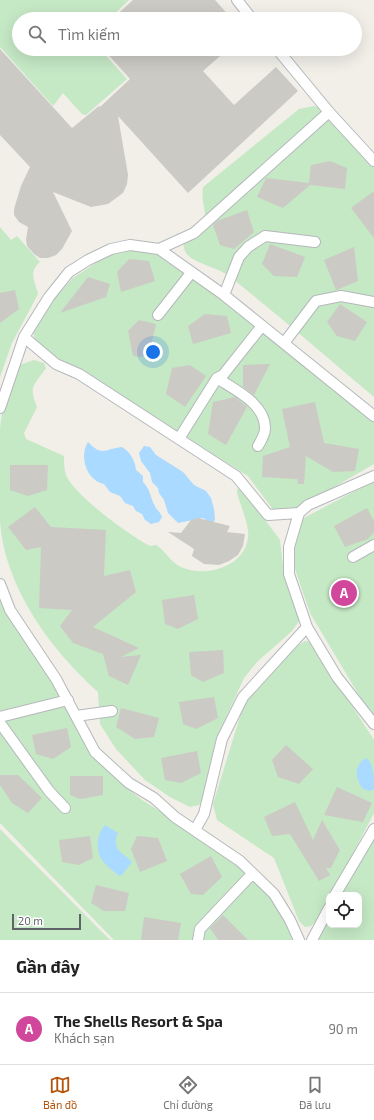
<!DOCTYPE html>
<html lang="vi">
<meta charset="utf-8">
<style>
:root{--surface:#fff;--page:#f6f6f6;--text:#222;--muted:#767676;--line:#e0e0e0;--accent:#b45309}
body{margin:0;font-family:"Exo 2",sans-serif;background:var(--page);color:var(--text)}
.controls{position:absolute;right:12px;bottom:12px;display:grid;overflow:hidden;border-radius:8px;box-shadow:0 4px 16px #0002}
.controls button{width:36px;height:36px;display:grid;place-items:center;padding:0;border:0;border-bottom:1px solid var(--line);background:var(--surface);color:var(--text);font:20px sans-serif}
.scale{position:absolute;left:12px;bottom:10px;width:69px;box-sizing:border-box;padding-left:4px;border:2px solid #5f6368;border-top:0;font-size:11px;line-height:14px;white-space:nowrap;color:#5f6368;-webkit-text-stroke:3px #fff;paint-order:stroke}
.you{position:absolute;left:153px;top:352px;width:14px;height:14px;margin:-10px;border:3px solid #fff;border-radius:50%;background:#1a73e8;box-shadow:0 0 0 6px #1a73e833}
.badge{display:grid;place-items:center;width:26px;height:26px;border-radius:50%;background:var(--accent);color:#fff;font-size:13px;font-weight:700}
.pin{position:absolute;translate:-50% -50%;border:2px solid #fff;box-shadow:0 1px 4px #0006}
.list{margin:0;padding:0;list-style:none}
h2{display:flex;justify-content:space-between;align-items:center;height:52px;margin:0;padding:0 16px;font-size:17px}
h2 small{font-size:13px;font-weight:400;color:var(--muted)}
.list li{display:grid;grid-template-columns:26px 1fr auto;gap:12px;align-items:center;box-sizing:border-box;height:72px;padding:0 16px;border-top:1px solid var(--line)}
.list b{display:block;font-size:15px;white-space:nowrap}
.list p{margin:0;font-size:13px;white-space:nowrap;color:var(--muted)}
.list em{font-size:13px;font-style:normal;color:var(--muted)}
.icon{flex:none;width:22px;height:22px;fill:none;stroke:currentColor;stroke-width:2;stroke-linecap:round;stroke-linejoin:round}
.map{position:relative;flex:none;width:374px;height:940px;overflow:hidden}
.search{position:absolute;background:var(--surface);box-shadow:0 4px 16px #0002;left:12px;right:12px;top:12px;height:44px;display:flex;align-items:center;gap:10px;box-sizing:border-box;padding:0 14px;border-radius:22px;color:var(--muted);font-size:15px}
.sheet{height:124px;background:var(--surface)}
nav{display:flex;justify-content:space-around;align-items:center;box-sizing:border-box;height:56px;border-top:1px solid var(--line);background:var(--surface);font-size:11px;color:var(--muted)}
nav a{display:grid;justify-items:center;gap:2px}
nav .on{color:var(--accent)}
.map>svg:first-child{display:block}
.green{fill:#c5e8c5}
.water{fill:#aadaff}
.building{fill:#cccac5}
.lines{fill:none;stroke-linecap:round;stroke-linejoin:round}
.service-casing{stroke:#b5b8bc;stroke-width:12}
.service{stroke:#fff;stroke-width:10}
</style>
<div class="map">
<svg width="374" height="940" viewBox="0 0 374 940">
<rect width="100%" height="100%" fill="#f1efe8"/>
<path class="green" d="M0,0h129l-20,19h-90v30h81l27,30 -41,36 -4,-1 -19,-21 -10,13 -53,-59z
M314,106l10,2 50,56v233c-48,-41 -96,-82 -145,-121 -11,-9 -39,-13 -44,-25 -6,-18 7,-25 20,-33 0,-12 -4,-19 -2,-31l96,-78z
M0,227l11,13 6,-4 23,26c-12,10 -5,19 -2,32l-26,49 -12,34z
M136,248l22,4 65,45 151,121v46l-76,44 -24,3 -26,-35 -133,-84 -74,-44 -6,-7 -2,-10 21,-32 19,-21 35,-23z
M34,360l10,3 2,5c-12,18 -18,17 -9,39l-13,26 2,6 38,17c0,6 0,13 2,19 9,21 63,60 84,71l6,-1c10,6 14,17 25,22 25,11 63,0 67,-29 2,-11 -8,-34 -11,-45v-4h5l38,51 3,26 15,46 1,9 -7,10 -35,31 -13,16 -26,57 -14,63 -5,7 -9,2 -20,-10 -25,-17 -29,-31 -16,-25 -2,-32c-47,-42 -93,-104 -98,-170 0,-14 0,-29 0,-43 0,-16 0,-32 0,-49 1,-22 10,-43 17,-64z
M374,481v234l-11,-13 -53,-89 -17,-50 2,-28 7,-16z
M0,588l105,180c14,12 27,26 42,35 43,28 91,52 125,92 11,12 17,31 25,45h-183l-114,-117z
M305,641l6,1 63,98v73l-43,82h-2l-11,24 -7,7 -6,1 -6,-6 -25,-63 -57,-38 -4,-16 33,-107 51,-51z
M0,829l110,111h-110z
M374,835v105h-56l11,-21v6h30v-30h-18z"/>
<path class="water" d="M88,442c14,15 17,7 34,5 8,5 13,13 14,23l7,6v6c8,8 7,16 12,24 2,5 5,5 7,11l-3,5 -8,2 -6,-4 -3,-6 -6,-3 -3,-5 -8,-3 -5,-7 -10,-4 -6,-8c-18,-4 -25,-28 -16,-42z
M144,446l6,1 6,8 27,17 11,13 12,6 5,7 3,11 1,10 -2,5 -10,-6 -25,5 -10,-10 -4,-13 -5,-7 -1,-5 -6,-6 -2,-9 -9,-12 -2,-8z
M366,758c8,5 8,20 8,31l-4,2 -7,-2c-8,-11 -10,-23 3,-31z
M105,825l13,8c-7,17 4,19 14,29l-10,13 -3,1c-5,-5 -13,-10 -17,-16 -7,-10 -5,-27 3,-35z"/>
<path class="building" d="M133,0h82l17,19h-120z
M0,49l72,79 27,-22 1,1 30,-28 -27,-30h125l-25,22 31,34 42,-38 22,24 -110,102 -70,-77 10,59 -1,9 -4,9 -15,11 -17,3 -38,-15 19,39 -10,18 -6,6 -8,3h-8l-6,-4 -7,-8 -1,-6 2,-13 -9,-5 -5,-7v-6l7,-23 9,-19 -30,-32z
M330,161l17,7 -2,21 -35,-4 -27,23 -26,-11 9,-19 43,5 2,-18z
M374,191v47l-23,-30z
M247,210l7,22 -20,17 -14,-4 -7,-20 4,-4z
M270,244l35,13 -8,20 -23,-1 -12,-12z
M354,247l4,34 -22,9 -12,-30z
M129,259l20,2 6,20 -34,11 -4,-20z
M88,277l22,7 -4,13 -46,16z
M15,290l4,19 -19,14v-30z
M340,304l27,18 -12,19 -18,-5 -10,-14z
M205,314l22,2 4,17 -38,11 -5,-18z
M139,320l17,4 -7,31 -9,2 -7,-1 -5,-25z
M270,364l-16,31 -11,-8v-22z
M190,365l16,11 -21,31 -19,-13 6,-26z
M235,397l12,10 -21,38 -18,-11 5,-32z
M315,402l9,41 35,6 -4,22 -22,1 -27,-16 -2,28h-6l-1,-5 -35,-2 1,-21 27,-9 -8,-38z
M10,465h38l-1,25 -19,6 -18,-6z
M35,507l16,20 55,3 -2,46 26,-6 6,22 -43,35 46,21 -18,9 20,-2 -13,30 -19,-9 -6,-22 -30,-11 -13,-17 12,-16 -33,-2 2,-61 -15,3 -18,-23z
M367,508l7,13v11l-6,7 -23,8 -11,-21z
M198,518l32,8 -3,6 18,2 -2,12 -5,9 -9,6 -10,4 -15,-1 -12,-8 2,-7 -26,-17 13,1 10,-13z
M194,595l4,24 -20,10 -13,-5 -3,-24z
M223,650l1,23 -21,9 -12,-7 -2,-23z
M214,697l4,21 -22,11 -13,-5 -4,-22z
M121,708l38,10 -5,19 -19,2 -19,-12z
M67,728l4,19 -18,12 -17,-5 -4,-19z
M286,745l27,24 -14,15 -21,-7 -6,-17z
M197,751l4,22 -20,10 -16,-3 -4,-22z
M0,775h18l24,23 -14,15 -16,-10 -12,-18z
M70,776h33v19l-23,4 -10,-4z
M337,787l35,16 -9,19 -39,-7z
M295,802l18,38 9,-20 18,30 -9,18h-5l4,7 -11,6 -29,-47 -18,2 -8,-19z
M90,836l3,22 -14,7 -17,-3 -3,-22z
M137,836l21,2 9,23 -27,11 -9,-23z
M211,856l11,21 -19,18 -12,-1 -11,-20z
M96,885l33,8 -4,18h-21l-13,-8z
M223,915l25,25h-30l-8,-12z
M144,917l37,6 -3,17h-37z"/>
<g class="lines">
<defs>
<path id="service" d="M237,0l15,19
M277,49l52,63 45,49
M159,249l35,-16 135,-121
M224,295l15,-38 9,-10 17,-11 50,6
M158,315l33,-42
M24,337l32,27 23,10 157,102 32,39 31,-2
M284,343l32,-42 25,-5 33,6
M217,378c18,12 49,26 48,51 0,5 -4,12 -7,17
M0,408l24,-71 25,-40 20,-25 19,-12 23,-11 19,-4 29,4 65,46 150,121
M180,437l37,-59 6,-3 38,-48
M374,476l-66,29 -9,8 -10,34v27l18,53 30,50 37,47
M353,557l21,-12
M0,584l10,26 46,69 39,73 34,31 25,15 21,19 65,44 34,33 16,26 9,20
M76,716l36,-5
M0,717l68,-17
M0,723l49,68 16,17
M195,830l9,-16 18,-75 21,-42 64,-70
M335,895l39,-66
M198,940l2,-11 52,-55
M312,940l17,-32"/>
</defs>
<use href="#service" class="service-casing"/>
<use href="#service" class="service"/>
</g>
</svg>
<div class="controls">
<button><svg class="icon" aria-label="locate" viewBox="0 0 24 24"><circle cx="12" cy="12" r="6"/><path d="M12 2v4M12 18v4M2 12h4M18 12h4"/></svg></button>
</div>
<div class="scale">20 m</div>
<div class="you"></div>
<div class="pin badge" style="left:344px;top:593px;background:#d1479c">A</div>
<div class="search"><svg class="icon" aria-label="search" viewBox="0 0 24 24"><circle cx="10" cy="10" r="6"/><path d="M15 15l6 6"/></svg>Tìm kiếm</div>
</div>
<section class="sheet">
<h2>Gần đây<small></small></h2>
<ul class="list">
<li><span class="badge" style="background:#d1479c">A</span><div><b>The Shells Resort &amp; Spa</b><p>Khách sạn</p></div><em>90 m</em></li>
</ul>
</section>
<nav>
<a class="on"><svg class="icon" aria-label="map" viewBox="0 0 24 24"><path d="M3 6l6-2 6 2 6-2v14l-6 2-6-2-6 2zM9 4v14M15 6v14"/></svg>Bản đồ</a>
<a><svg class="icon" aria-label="directions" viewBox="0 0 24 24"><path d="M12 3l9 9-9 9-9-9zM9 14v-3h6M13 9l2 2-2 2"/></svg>Chỉ đường</a>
<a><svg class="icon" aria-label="saved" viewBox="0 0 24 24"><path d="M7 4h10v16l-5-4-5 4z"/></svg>Đã lưu</a>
</nav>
